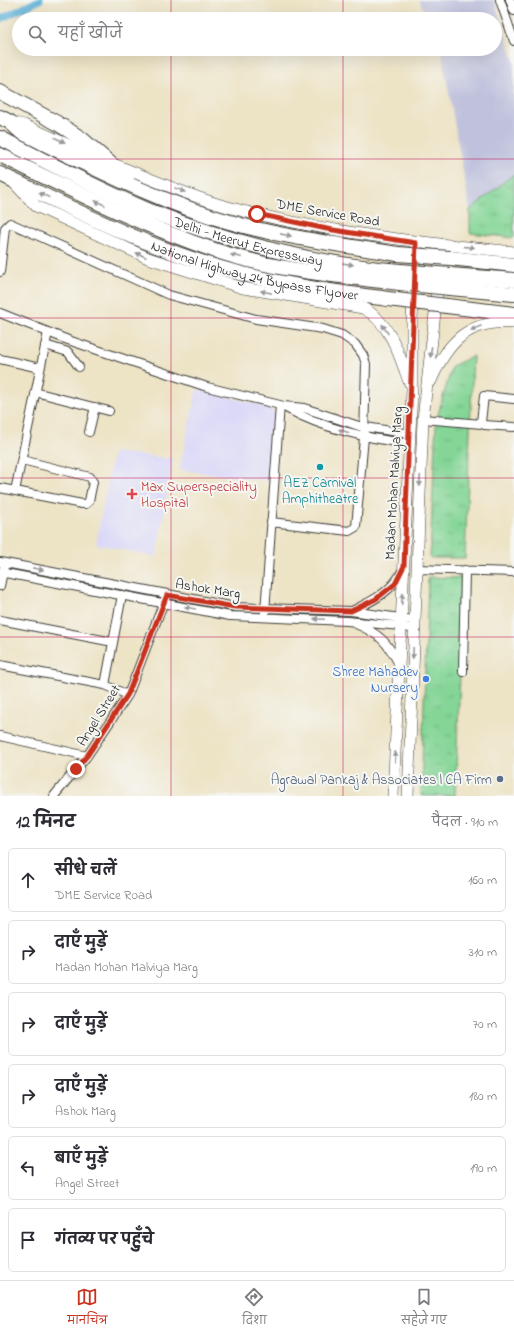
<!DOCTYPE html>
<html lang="hi">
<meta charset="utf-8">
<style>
:root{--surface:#fff;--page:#f7f7f7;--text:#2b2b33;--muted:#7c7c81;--line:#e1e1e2;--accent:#c8321e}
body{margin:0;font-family:"Indie Flower","Playpen Sans Deva",sans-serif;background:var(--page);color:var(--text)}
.stop{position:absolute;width:12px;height:12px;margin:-9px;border:3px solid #c8321e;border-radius:50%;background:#fff}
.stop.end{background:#c8321e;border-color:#fff;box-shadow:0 1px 4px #0008}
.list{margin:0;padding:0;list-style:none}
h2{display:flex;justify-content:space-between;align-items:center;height:52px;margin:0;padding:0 16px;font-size:17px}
h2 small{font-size:13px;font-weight:400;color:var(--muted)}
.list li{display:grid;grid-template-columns:26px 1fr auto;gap:12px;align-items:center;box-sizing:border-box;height:64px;margin:0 8px 8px;padding:0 8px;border:1px solid var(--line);border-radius:6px}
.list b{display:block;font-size:15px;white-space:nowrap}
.list p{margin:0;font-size:13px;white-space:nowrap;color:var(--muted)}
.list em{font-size:13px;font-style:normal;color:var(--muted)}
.icon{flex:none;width:22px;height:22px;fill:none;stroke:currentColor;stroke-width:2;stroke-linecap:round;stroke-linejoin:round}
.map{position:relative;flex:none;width:514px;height:796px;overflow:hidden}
.search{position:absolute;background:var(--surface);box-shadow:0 4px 16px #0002;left:12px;right:12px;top:12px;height:44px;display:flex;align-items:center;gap:10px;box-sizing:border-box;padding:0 14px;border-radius:22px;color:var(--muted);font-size:15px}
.sheet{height:484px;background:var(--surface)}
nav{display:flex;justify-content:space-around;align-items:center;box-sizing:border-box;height:56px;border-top:1px solid var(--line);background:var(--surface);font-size:11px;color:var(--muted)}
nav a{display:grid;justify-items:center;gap:2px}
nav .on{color:var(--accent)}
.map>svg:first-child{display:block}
.built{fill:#d9d7f8}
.industrial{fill:#c0c2dd}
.park{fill:url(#park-tufts);stroke:#507859}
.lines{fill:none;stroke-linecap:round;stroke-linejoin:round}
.canal{stroke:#5bb0d7;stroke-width:7}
.street-casing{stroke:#3b3a35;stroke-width:10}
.secondary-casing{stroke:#3b3a35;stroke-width:12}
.highway-casing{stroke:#3b3a35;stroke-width:16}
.street{stroke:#fff;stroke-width:8}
.secondary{stroke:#fff;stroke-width:11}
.highway{stroke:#fff;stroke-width:14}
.highway-bridge-casing{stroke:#3b3a35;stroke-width:16;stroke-linecap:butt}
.highway-bridge{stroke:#fff;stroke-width:14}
.oneway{fill:#999}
.route{stroke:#c8321e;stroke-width:5}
.grid{fill:none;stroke:#c2185b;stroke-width:1;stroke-opacity:0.55}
.culture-dot{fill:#0f9aa8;stroke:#f6f6f2;stroke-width:1.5}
.health-dot{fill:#e0444e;stroke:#f6f6f2;stroke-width:1.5}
.shop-dot{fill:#3f7fe0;stroke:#f6f6f2;stroke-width:1.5}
.service-dot{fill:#5c6f8a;stroke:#f6f6f2;stroke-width:1.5}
.labels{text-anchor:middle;stroke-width:4;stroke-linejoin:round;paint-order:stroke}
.street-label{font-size:14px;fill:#1c1c1c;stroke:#f6f6f2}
.culture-label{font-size:14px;fill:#0d838f;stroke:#f6f6f2}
.health-label{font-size:14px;fill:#be3a42;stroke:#f6f6f2;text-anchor:start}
.shop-label{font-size:14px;fill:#366cbe;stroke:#f6f6f2;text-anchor:end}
.service-label{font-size:14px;fill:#4e5e75;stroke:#f6f6f2;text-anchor:end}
</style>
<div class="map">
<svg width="514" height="796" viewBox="0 0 514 796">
<defs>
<pattern id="park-tufts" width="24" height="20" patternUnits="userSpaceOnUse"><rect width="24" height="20" fill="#84d596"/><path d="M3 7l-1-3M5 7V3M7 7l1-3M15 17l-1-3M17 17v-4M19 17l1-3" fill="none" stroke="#71b681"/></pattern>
</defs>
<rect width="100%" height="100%" fill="#f6f6f2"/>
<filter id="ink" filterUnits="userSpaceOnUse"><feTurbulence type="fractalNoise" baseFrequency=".025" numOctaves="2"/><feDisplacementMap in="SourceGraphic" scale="8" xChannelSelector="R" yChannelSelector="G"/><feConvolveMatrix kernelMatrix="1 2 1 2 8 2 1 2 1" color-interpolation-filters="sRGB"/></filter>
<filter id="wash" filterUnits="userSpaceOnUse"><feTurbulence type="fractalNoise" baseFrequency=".012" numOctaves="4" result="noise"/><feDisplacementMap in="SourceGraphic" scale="16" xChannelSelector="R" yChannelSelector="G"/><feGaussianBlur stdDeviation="0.9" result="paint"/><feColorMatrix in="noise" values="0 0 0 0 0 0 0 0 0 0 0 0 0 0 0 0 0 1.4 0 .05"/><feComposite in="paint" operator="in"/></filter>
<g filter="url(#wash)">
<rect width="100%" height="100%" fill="#ede3c5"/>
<path class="built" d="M197,389l72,18 7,8 -4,66 -93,-11z
M113,452l60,7 -17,98 -60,-13z"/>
<path class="industrial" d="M419,0h75l20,61v113l-44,36 -29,-161h54v-30h-67z"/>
<path class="park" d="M514,174v64l-44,-5v-23z
M473,356l-8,202h-35l6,-137 16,-55z
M428,577l36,1 -9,218h-34z"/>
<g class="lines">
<path class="canal" d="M0,19l40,-19"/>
</g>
</g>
<g filter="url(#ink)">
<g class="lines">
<defs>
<path id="street" d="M500,0l14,41
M510,0l4,11
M0,272l5,-44 5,-5 159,72 87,24 67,10 19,6 13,9 8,11 3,9 -2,73 -8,90 -7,4 -78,-9
M0,313l68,27 139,47 77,19 20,2 55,18 51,8
M45,345l23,7 11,15
M0,359l40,9
M35,392l74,19
M514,399l-30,-3 -3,26 3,3 30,2
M286,408c38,21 81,30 123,36
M423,419l59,5
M89,432l6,-25
M0,488l82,16h4l3,-3 4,-19 -3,-5 -68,-17
M15,491l33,-159
M0,562l235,45 116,4 63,9
M416,569l98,3
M0,572l230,44 117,5 54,5 13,3
M0,586l4,-19
M352,611c20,-10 40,-19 50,-40
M265,612l15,-207
M0,620l113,22
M356,624c24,10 31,18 43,40
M0,665l105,20 23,10
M463,672l2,-102
M105,685l17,-90
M0,736l87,20
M54,796l33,-40 41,-61 37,-96"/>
<path id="secondary" d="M10,122l14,3 76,34
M116,165c35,14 71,30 108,41 95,26 192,36 290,46
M14,183l22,23 112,52 95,30 120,20c27,14 36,46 46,74
M431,381c16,-39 38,-62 83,-58
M393,796l19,-406v-71l4,-76
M408,796l15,-377 12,-106 6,-68"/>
<g id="highway">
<path d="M0,92l57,31 25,16 45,39"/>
<path d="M0,117l10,5 11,10c75,37 149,76 231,96 48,12 98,18 146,26"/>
<path id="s1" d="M0,138c49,25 99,52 150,73 79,31 165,53 250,60"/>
<path d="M0,155c70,34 140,70 214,95 59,20 123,26 185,33"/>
<path id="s2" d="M0,174c79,38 157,79 243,100 50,13 102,19 153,26"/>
<path d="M450,258l64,7"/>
<path d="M450,275l64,5"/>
<path d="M450,288l64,6"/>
<path d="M447,306l67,8"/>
</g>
</defs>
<use href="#street" class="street-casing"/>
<use href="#secondary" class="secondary-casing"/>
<use href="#highway" class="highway-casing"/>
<use href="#street" class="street"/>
<use href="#secondary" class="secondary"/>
<use href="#highway" class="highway"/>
<defs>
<path id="highway-bridge" d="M398,254l52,4
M400,271l50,4
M399,283l51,5
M396,300l51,6"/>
</defs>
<use href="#highway-bridge" class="highway-bridge-casing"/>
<use href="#highway-bridge" class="highway-bridge"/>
</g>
<defs><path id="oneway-solid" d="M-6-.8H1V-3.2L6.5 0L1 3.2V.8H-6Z"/></defs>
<g class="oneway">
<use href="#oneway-solid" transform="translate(60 140) rotate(24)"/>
<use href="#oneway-solid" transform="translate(180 190) rotate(22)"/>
<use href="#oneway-solid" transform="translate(44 195) rotate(-154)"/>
<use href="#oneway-solid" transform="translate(100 203) rotate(-155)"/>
<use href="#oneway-solid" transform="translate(286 235) rotate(11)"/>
<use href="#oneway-solid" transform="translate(469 247) rotate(5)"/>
<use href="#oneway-solid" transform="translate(141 255) rotate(-156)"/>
<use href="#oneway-solid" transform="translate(236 256) rotate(-166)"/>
<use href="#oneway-solid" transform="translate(348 264) rotate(9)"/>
<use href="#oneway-solid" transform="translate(266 292) rotate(-169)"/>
<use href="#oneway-solid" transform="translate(476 328) rotate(158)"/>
<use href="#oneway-solid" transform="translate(385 329) rotate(-123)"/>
<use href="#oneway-solid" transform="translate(431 352) rotate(97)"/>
<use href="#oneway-solid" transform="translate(344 431) rotate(-161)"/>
<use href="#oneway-solid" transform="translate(420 481) rotate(93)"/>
<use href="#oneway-solid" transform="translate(38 569) rotate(11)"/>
<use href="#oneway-solid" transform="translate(402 599) rotate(-87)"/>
<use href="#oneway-solid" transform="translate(190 608) rotate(-170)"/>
<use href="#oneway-solid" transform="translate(319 619) rotate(-178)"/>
<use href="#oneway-solid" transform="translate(413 653) rotate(92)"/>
<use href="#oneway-solid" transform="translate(395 757) rotate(-87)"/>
</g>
</g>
<g class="lines" filter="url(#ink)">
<path class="route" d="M76,769l11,-13 41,-62 39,-99 68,12 116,4 25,-12 19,-15 9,-18 12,-323 -89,-14 -70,-15"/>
</g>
<path class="grid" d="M171,0v19M343,0v19M171,49v747M343,49v747M0,159h514M0,318h514M0,478h514M0,637h514"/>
<circle class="culture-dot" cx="320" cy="467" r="4"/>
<path class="health-dot" d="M130 488h4v4h4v4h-4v4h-4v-4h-4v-4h4z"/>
<circle class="shop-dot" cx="426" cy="679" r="4"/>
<circle class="service-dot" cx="500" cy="779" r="4"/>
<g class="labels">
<g class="street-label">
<text transform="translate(328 212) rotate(10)" y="5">DME Service Road</text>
<text dy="5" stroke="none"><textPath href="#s1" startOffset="270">Delhi - Meerut Expressway</textPath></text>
<text dy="5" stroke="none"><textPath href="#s2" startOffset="274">National Highway 24 Bypass Flyover</textPath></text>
<text transform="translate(393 483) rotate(-87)" y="5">Madan Mohan Malviya Marg</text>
<text transform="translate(208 588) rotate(9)" y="5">Ashok Marg</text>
<text transform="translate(98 715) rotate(-58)" y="5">Angel Street</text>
</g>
<g class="culture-label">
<text x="320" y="487">AEZ Carnival<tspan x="320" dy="16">Amphitheatre</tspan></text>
</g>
<g class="health-label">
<text x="141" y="491">Max Superspeciality<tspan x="141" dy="16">Hospital</tspan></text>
</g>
<g class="shop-label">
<text x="418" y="676">Shree Mahadev<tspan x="418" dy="16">Nursery</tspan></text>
</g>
<g class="service-label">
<text x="492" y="784">Agrawal Pankaj &amp; Associates | CA Firm</text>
</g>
</g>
</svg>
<div class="stop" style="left:257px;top:214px"></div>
<div class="stop end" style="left:76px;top:769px"></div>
<div class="search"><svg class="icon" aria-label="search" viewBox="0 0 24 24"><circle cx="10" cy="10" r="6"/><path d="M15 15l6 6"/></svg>यहाँ खोजें</div>
</div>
<section class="sheet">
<h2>12 मिनट<small>पैदल · 910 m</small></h2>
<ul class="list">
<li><svg class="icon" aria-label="ahead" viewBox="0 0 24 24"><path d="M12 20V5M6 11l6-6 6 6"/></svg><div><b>सीधे चलें</b><p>DME Service Road</p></div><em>160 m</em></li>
<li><svg class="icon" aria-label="right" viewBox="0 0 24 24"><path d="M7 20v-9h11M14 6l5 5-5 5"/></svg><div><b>दाएँ मुड़ें</b><p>Madan Mohan Malviya Marg</p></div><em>310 m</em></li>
<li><svg class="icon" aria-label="right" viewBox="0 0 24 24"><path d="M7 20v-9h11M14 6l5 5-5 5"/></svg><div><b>दाएँ मुड़ें</b></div><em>70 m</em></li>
<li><svg class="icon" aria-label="right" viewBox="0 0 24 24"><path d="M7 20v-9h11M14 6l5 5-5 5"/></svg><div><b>दाएँ मुड़ें</b><p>Ashok Marg</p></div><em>180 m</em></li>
<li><svg class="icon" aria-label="left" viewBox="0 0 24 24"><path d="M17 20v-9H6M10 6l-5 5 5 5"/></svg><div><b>बाएँ मुड़ें</b><p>Angel Street</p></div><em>190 m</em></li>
<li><svg class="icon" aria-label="arrive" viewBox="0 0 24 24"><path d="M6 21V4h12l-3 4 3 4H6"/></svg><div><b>गंतव्य पर पहुँचे</b></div></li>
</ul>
</section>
<nav>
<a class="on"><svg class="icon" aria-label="map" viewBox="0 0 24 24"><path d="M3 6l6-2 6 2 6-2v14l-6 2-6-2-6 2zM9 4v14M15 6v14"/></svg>मानचित्र</a>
<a><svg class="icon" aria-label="directions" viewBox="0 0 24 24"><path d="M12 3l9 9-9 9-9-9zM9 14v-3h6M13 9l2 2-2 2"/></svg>दिशा</a>
<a><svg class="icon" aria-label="saved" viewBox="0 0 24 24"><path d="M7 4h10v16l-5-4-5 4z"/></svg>सहेजे गए</a>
</nav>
